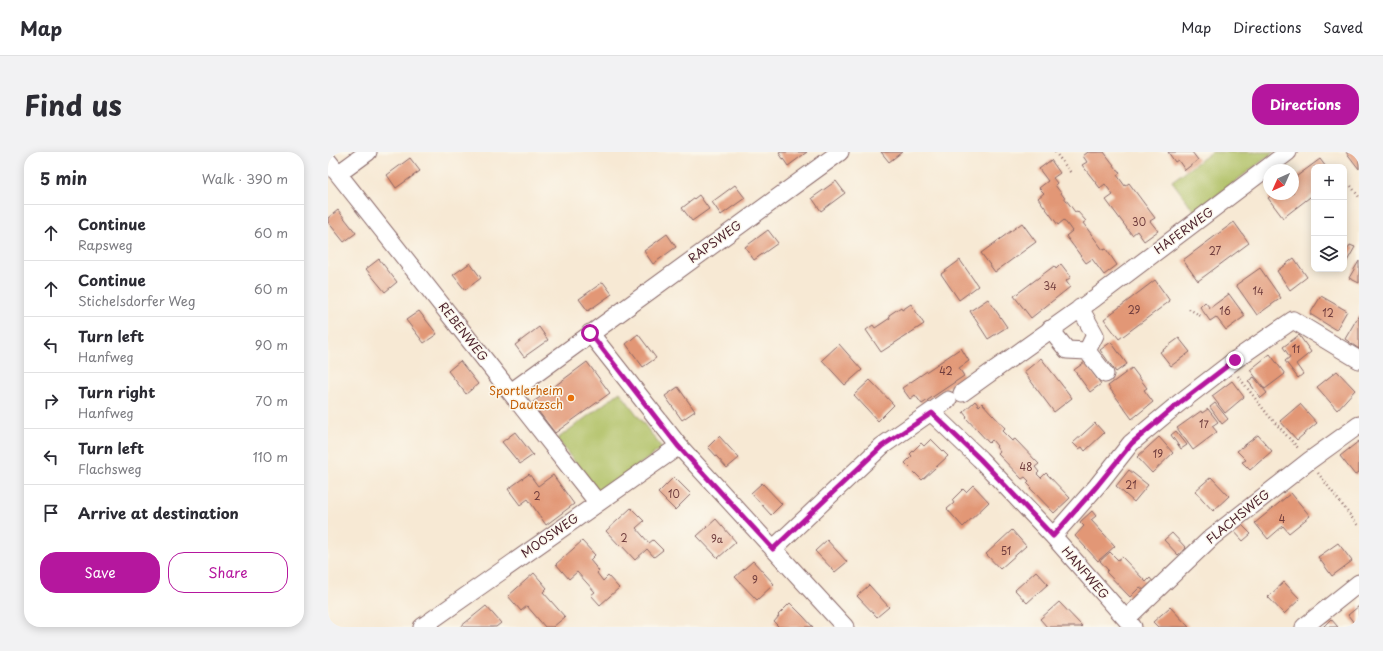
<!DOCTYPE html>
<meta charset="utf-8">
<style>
:root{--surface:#fff;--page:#f2f2f3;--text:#2b2b33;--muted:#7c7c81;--line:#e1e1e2;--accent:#b5179e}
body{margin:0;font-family:"Playpen Sans",sans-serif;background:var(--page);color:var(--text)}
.controls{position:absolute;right:12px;top:12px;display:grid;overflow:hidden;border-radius:8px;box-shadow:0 2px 10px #0003}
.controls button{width:36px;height:36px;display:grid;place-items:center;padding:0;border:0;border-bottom:1px solid var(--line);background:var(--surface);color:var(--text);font:20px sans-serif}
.compass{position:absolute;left:935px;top:12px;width:36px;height:36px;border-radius:50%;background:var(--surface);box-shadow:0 2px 10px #0003;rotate:225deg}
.stop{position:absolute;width:12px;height:12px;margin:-9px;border:3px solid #b5179e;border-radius:50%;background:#fff}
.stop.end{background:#b5179e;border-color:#fff;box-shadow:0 1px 4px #0008}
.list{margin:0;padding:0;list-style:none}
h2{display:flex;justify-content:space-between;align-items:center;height:52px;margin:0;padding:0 16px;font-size:17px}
h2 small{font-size:13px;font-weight:400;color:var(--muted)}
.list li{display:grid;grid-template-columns:26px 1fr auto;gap:12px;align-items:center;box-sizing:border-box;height:56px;padding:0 16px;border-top:1px solid var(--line)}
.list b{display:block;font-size:15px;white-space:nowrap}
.list p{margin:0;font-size:13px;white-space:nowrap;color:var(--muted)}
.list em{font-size:13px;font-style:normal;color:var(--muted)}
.actions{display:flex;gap:8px;padding:12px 16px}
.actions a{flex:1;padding:9px 0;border:1px solid var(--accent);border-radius:16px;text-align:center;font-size:14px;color:var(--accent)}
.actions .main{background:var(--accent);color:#fff}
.icon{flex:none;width:22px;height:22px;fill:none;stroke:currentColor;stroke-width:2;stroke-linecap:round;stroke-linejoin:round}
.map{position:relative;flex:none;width:1031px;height:475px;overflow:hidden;border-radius:16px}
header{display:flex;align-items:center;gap:24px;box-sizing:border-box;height:56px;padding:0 20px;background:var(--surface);border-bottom:1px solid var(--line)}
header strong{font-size:19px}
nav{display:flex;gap:22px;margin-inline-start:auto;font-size:14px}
.intro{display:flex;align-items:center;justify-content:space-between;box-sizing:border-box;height:96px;padding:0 24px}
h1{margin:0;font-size:28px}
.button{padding:10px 18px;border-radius:16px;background:var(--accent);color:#fff;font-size:14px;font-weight:700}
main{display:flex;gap:24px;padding:0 24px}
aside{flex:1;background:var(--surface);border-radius:16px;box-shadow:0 2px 10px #0003}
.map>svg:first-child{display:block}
.green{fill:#aebf62;stroke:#7c6f46}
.building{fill:#e29776}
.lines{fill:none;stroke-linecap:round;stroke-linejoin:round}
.street-casing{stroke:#876666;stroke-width:19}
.path{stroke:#876666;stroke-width:2.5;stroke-dasharray:1 3;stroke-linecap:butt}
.street{stroke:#fff;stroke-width:17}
.route{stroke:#b5179e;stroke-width:5}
.food-dot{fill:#e8710a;stroke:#fbf7ec;stroke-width:1.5}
.labels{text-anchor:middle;stroke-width:3;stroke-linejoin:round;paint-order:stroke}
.number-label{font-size:10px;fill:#703d3e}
.street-label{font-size:12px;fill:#4a1f2b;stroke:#fbf7ec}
.food-label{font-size:12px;fill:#c56008;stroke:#fbf7ec;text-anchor:end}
</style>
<header>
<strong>Map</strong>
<nav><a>Map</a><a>Directions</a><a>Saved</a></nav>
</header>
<div class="intro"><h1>Find us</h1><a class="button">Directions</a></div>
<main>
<aside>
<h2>5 min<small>Walk · 390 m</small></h2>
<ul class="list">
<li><svg class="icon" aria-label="ahead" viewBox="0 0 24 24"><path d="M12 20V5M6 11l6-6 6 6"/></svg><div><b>Continue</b><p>Rapsweg</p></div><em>60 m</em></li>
<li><svg class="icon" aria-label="ahead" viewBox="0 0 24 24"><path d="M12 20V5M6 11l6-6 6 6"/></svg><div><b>Continue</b><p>Stichelsdorfer Weg</p></div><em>60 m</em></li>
<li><svg class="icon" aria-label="left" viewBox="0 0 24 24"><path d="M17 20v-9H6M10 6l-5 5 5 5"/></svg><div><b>Turn left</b><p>Hanfweg</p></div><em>90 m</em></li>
<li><svg class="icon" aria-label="right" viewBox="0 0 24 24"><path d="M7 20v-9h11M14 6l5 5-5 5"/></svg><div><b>Turn right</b><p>Hanfweg</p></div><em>70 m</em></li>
<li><svg class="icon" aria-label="left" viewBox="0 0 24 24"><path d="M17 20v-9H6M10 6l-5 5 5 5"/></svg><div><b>Turn left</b><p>Flachsweg</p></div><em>110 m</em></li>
<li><svg class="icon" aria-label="arrive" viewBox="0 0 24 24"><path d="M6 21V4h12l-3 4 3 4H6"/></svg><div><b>Arrive at destination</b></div></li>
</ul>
<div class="actions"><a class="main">Save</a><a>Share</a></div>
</aside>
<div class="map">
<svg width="1031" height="475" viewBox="0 0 1031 475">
<rect width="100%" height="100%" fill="#fbf7ec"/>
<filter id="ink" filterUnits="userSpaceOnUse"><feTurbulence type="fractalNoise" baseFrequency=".025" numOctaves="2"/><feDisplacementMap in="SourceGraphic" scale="8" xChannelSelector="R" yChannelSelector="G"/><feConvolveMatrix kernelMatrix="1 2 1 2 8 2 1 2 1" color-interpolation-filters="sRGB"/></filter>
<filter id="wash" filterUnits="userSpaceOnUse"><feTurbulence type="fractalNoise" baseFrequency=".012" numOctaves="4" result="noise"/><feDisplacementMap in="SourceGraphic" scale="16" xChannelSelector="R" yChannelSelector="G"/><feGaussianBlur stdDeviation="0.9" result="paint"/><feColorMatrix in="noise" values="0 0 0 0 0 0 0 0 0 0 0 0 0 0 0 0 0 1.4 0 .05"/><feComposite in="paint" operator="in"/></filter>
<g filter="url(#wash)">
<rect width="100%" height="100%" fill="#f7e9d4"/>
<path class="green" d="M884,0h62l-79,60 -23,-31z
M292,240l42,56 -63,46 -42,-55z"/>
<g id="blocks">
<path class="building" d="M453,0h26l-19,14 -9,-13z
M553,0h21l-13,10z
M760,0h16l16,21 -3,2 8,11 4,-3 26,35 -5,3 8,10 -14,10 -7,-10 -5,4 -26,-35 7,-5 -8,-11 -5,4 -18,-23 5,-3 -4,-6z
M840,0h24l6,8 -13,10 -7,-10 -3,2z
M1018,0h13v17z
M82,6l10,13 -24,17 -9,-13z
M992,7l6,8h-12v27l-31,24 -15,-20 5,-4h20v-15z
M723,8l9,13 -7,5 4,5 -2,2 20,27 2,-1 9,10 -3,2 20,27 3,-1 11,16 -13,10 -12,-16 -6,4 -20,-27 6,-5 -8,-11 -6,5 -20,-27 6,-5 -5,-5 9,-7 -9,-12z
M508,29l9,12 -24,18 -9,-13z
M407,33l10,13 -24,17 -9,-13z
M371,43l10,14 -17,12 -10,-13z
M10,58l18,23 -12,9 -16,-20v-4z
M906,70l15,21 -51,38 -15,-21z
M694,71l14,19 -41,30 -14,-19z
M440,78l10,13 -24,17 -9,-13z
M339,82l9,13 -23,17 -9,-13z
M1022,93l5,2 -10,18h-1v-16l3,1z
M966,106l13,19 -17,13 -13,-19z
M51,107l18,23 -12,10 -19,-23z
M632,108l18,26 -19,14 -18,-26z
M1031,109v22l-10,-5z
M142,111l11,15 -16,12 -12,-15z
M733,112l10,13 -5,4 4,6 -39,31 -17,-22 40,-30 2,3z
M932,116l21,30 -24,17 -21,-30z
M827,128l15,21 -51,38 -15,-20z
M275,130l9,12 -24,17 -9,-12z
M901,142l16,22 -19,14 -10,-13 -6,4 -10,-14 5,-5 5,6z
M993,144l26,15 -11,19 -26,-16z
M660,147l19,28 -19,12 -18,-28z
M583,152l13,20 -43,28 -15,-22 7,-5 2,3 15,-10 -1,-3 12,-8 1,3z
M91,159l18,23 -13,9 -18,-23z
M1031,163v34l-14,-10z
M211,175l9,13 -24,17 -9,-12z
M310,182l18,24 -13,9 -17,-23z
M971,183l12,17 -15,12 7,10 -5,4 -13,-17 5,-4 -7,-10z
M851,186l11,14 -19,14 -11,-14z
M783,190l16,22 -11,8 -16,-22z
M511,192l23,26 -17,15 -23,-25z
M633,196l8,13 -10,7 5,8 -42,28 -7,-9 -5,4 -8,-11z
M942,202l15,20 -20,15 -15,-19z
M713,206l31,40 -18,14 -30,-40z
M132,209l18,23 -12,10 -18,-23z
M259,210l23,31 -55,40 -23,-30z
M757,210l16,22 -11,8 -16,-22z
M804,216l15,20 -3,2 9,12 -21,17 -24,-33z
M1009,219l18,19 -18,20 -20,-23z
M926,225l13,16 -6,5 -13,-17z
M542,228l24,25 -16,16 -24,-26z
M904,229l12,16 -19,16 -13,-17z
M350,235l17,24 -13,9 -17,-24z
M647,249l4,5 3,-3 23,25 -3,3 10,10 3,-2 24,25 -4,3 4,5 -2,2 4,4 5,-5 24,25 -16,15 -24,-25 1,-1 -4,-4 2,-2 -4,-4 -3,2 -24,-25 2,-2 -4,-5 1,-1 -5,-6 -3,3 -23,-25 1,-1 -4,-5z
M887,251l13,16 -6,5 -12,-17z
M972,252l17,19 -20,17 -17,-19z
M880,257l10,13 -6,4 5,6 -24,18 -16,-22 24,-17 1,2z
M767,271l9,10 -19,18 -3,-4 -3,2 -6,-6z
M848,279l11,14 -6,4 -10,-14z
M187,280l18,23 -13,9 -18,-22z
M930,283l14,16 -22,19 -8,-8 4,-2 -9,-9z
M391,284l20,22 -12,10 -19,-21z
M831,285l14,16 -21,20 -15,-16z
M603,287l17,17 -26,24 -17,-17 7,-7 -2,-2 11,-11 3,3z
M1031,289v31l-4,3 -15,-19z
M801,318l19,15 -14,17 -18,-16z
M201,322l9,12 15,-11 21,29 -28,21 -18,-26 -8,6 -12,-16z
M346,325l17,17 -16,16 -17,-17z
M883,325l18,19 -16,15 -18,-20z
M434,331l20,21 -11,11 -20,-22z
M645,333l16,17 -26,25 -16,-18 7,-6 -2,-3 11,-11 3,3z
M963,341l19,23 -21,17 -6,-7 -15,13 -13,-16z
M303,356l13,13 -8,7 13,15 4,-3 10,10 -9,7 -7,-8 -12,11 -14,-15 -1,1 -14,-15z
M764,359l4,5 -5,4 24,26 -17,15 -23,-25 9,-10 -4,-4z
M388,367l20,23 -18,16 -21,-22z
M913,372l10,10 -8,7 -10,-11z
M684,378l14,16 -26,23 -14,-15z
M844,381l14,15 -8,7 -14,-15z
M499,388l20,22 -12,10 -20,-21z
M254,389l13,14 -5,5 9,11 -2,2 6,8 5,-5 11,12 -19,17 -9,-10 4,-3 -18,-20 -8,7 -13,-15z
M1010,391l14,18 -20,15 -14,-19z
M782,400l8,8 4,-3 24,25 4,-4 4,5 -9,8 -5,-4 -10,10 -24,-25 2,-2 -8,-9z
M425,409l21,23 -17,16 -22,-23z
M708,419l12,13 -21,19 -12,-13z
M206,421l13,15 -4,4 22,25 -12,10h-8l-18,-21 -6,5 -13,-15z
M956,430l16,17 -16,15 -16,-17z
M541,433l20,22 -12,10 -20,-21z
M731,450l23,24 -1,1h-34l-7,-8z
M462,451l13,13 10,11h-36l1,-1 -4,-4 5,-6 -1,-1z
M158,454l15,17 -5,4h-36z
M1031,454v21h-2l-9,-12z
M842,455l19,20h-31l-5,-5z
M1003,467l7,8h-15z"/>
</g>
</g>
<g filter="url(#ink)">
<use href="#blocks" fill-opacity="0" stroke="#876666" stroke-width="1"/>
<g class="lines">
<defs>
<path id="street" d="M0,9l270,342
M10,22l30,-22
M722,177l17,21 20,1 8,-16 -15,-27
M262,181l89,113 166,181
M759,199l18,23
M183,240l329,-240
M634,241l133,-95 193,-146
M604,261l48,46 73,77 80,91
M725,384l44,-50 34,-43 47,-39 57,-44 58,-40 66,40
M445,397l109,-103 66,-46
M798,467l86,-82 97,-76 50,-36
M94,475l257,-181
M976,475l55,-44"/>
</defs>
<use href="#street" class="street-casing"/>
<path class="path" d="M727,0l16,21
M1023,34l8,11
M861,157l12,7
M910,224l30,39 31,34
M990,321l41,54"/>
<use href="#street" class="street"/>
</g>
</g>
<g class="lines" filter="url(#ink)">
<path class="route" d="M262,181l88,113 95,103 109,-103 50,-33 48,46 73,77 44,-50 35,-43 46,-39 57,-44"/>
</g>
<circle class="food-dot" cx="243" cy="246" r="4"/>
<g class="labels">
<g class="number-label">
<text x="811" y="74">30</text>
<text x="887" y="103">27</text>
<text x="722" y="138">34</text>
<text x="930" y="143">14</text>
<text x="806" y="162">29</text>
<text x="897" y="163">16</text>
<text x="1000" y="165">12</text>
<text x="968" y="201">11</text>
<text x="618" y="223">42</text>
<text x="876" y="276">17</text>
<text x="830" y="306">19</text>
<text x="698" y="319">48</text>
<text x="803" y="337">21</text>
<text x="346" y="346">10</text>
<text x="209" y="348">2</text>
<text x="954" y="371">4</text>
<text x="296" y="390">2</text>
<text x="389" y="391">9a</text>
<text x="678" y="403">51</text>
<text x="427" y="432">9</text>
</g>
<g class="street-label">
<text transform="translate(856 79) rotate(-36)" y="4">HAFERWEG</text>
<text transform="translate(387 90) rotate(-36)" y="4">RAPSWEG</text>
<text transform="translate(135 180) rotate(52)" y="4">REBENWEG</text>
<text transform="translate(910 365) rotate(-39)" y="4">FLACHSWEG</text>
<text transform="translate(222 384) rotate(-35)" y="4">MOOSWEG</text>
<text transform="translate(757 421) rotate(49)" y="4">HANFWEG</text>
</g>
<g class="food-label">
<text x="235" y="243">Sportlerheim<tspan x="235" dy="14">Dautzsch</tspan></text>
</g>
</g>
</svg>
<div class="controls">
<button>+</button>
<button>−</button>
<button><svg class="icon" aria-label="layers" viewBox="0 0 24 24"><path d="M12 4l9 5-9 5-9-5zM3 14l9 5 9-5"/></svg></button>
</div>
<svg class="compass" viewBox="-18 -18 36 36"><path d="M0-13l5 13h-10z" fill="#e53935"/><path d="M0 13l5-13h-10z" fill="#7c7c81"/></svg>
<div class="stop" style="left:262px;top:181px"></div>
<div class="stop end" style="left:907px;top:208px"></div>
</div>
</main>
